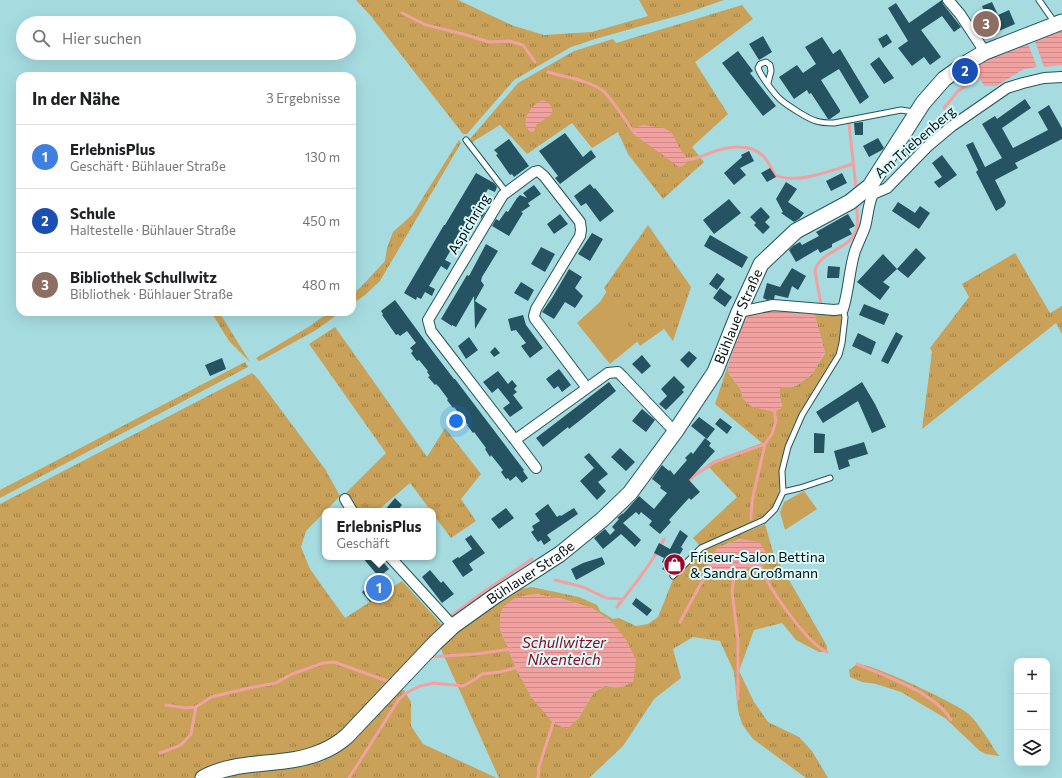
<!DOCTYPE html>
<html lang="de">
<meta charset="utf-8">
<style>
:root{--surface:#fff;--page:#f6f6f6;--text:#202124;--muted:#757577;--line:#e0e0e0;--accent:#2563eb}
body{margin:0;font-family:Commissioner,sans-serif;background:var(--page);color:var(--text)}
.controls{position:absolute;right:12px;bottom:12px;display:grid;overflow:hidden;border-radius:8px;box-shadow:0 4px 16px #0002}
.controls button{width:36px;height:36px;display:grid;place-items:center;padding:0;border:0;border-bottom:1px solid var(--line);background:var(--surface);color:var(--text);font:20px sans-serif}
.you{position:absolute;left:456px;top:421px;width:14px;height:14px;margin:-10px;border:3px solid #fff;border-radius:50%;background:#1a73e8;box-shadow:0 0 0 6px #1a73e833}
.badge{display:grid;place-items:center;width:26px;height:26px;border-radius:50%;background:var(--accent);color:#fff;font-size:13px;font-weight:700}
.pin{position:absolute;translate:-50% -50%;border:2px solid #fff;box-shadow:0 1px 4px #0006}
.popup{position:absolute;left:322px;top:508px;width:114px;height:52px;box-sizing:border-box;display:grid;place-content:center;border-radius:8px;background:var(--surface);filter:drop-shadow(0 1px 3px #0005);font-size:13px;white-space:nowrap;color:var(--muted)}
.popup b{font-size:15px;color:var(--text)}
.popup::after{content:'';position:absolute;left:50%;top:100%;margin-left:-8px;border:8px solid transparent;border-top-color:var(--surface)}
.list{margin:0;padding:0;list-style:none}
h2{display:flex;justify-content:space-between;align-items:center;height:52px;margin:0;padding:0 16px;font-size:17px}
h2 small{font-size:13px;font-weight:400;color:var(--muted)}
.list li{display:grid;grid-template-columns:26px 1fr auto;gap:12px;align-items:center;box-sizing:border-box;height:64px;padding:0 16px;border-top:1px solid var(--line)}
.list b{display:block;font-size:15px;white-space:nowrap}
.list p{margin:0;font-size:13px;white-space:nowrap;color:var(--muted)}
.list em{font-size:13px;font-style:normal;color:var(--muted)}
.icon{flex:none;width:22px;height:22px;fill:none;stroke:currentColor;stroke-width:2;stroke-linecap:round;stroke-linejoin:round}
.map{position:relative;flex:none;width:1062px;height:778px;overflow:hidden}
.search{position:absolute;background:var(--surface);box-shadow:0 4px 16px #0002;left:16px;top:16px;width:340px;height:44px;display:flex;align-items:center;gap:10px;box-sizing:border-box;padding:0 14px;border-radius:22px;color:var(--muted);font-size:15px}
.panel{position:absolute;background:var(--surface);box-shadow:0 4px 16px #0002;left:16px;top:72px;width:340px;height:244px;border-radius:12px}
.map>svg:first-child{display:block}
.grass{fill:url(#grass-tufts);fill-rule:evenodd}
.green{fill:#c9a158}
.water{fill:url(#water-rules)}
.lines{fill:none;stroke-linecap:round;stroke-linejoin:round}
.stream{stroke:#f1a19f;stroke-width:3}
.building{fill:#255362}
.lane-casing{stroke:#215659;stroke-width:7}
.street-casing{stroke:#215659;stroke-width:12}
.secondary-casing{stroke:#215659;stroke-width:17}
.lane{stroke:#fff;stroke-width:5}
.street{stroke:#fff;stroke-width:10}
.secondary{stroke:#fff;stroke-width:15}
.labels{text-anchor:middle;stroke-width:4;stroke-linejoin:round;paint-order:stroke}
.street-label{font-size:14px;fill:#001113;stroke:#ddf8f9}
.poi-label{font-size:14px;fill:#001113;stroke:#ddf8f9;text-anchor:start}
.water-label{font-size:15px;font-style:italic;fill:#860b20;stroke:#ddf8f9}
</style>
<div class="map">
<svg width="1062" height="778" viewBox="0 0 1062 778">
<defs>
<pattern id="grass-tufts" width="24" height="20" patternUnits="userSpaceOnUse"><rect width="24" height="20" fill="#c9a158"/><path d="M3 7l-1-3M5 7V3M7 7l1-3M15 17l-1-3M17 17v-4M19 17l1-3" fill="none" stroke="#a18248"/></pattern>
<pattern id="water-rules" width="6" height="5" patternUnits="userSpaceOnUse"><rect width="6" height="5" fill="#f1a19f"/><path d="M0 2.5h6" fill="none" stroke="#cd8a88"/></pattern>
</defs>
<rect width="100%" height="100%" fill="#a6dce0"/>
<path class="grass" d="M356,0h102l56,26 30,9 48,-3 56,-16 -9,-16h85l-40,14 -89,25 -24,8 -57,33 -47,54h-4l-93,-119z
M742,5l11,14 -58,43 33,52 -36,33 12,15 -41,37 -35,-45 -10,-22 -26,16 -20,-25 -45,31 -27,-29 -26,16 -1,2 -3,-4 48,-56 56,-32 39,-12 3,4z
M459,140l2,3 -81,138 -15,14 -13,9v-10l8,-6 25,-27 2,-13 6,-16 19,-17z
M648,225l43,62 -18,54 -9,-12 -24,17 -36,-58z
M1015,253l35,60 12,-7v28l-6,-11 -134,106 10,-77 -2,-4 39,-51 -7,-13z
M211,312h8l31,50 -21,-21z
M329,312h12l-25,18 -54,30 -3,1 -3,-3 54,-32z
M814,312l28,2 -3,30 -4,13 -37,59 -8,17 -6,18 -6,45 -4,10 -4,6 -8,5 -62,29 -7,-8 44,-41 -30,-32 6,-4 49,-18 -47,-39 13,-39 1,9 11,14 4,12 38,7 -3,-15 1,-4 16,-2 16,-12 13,-21z
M335,327l92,130 18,-29 36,46 -20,25 15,22 -25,17 -18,-24v-3h-2l-21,-28 -33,28h-20l-11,-18 40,-40 -77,-109z
M245,362l3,5 -248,131v-8z
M252,373l6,6 67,90 15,27 -34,35 -5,16 9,22 35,49 57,-37 41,45 -93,102 -30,19 -118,27 -8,4h-194v-274z
M765,524l8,28 54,94v6h-8l-23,-12 -14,-17 -28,7 -15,41 15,31 14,20 31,15 13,14 16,27h-22l-53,-39 -11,-15 -4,-14 -4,-38 -14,-31 -27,-4 -20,12 8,29 -27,21 -31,47 -34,32h-90l-59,-131 17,-16 51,-35 13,-7 11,-2 47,10 18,8 3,6 13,8 6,-1 17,8 12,-2 10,-7 16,-40 17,-18 19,-14zM740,539l21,27 -14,2 -13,9 -27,-17 12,-13zM535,594l28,5 29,9 20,14 8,66 -15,-2 -11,6 -16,27 -46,-21 -16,-30 -16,-39z
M857,664c14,-1 96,38 109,48 12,9 24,31 33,44l-13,-2 -6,-3 -35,-33 -44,-26 -25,-8 -14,-2 -12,-5 -1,-7z
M404,690l7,12v24l12,18 74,34h-280l22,-7 65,-7 92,-72z"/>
<path class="green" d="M607,291l31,50 -28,23 -33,-41 23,-21z
M804,491l13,18 -32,21 -5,-18 4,-10z"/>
<path class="water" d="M1062,31v34l-18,2 -9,-26z
M1028,44l9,23 -13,2 -28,17h-12l-10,-19 18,-9z
M543,100c6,3 10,7 9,14l-15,10 -4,9c-17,-8 -2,-29 10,-33z
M643,125l21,3 8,5 7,14 9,13 -5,6 -4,1 -47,-34v-3l2,-2z
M766,309l48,3 11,40 -13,22 -16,12 -16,2 -1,4 3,16 -8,4 -22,-5 -8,-7 -4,-12 -11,-14 -1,-9 15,-43 8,-9z
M741,539l18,3 5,7 4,10 -7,7 -14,2 -13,9 -14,1 -11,-5 -2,-13 12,-13z
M535,594l28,5 29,9 20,14 15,19 9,19 -3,22 -13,6 -15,-2 -11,6 -16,27 -11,10 -14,-6 -21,-25 -16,-30 -16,-39v-13l3,-9 13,-10z"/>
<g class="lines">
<path class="stream" d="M402,13l24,12 37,9 26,8 20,-1 14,4 12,17
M548,72c17,5 39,8 54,18 7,5 25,32 30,40l3,2
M944,108l14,-17 23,-15
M849,124l7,63
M685,159c8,2 17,-3 25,-6 15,-6 40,-11 53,3 5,5 9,13 12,19 22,10 56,-5 78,-11
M821,305l-6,-34c5,-22 37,-20 42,-44 1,-6 0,-13 0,-19
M687,482l8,-7 20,-13 50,-18 7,-10 4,-13 -2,-12
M751,519l1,-18 13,-57
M761,566c6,21 47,78 66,86
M734,577l-2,15 6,47v60
M555,580l28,7 23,11 17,1
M617,607c17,-22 34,-42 47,-68
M451,616l34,-25 47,-32
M680,622l20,-37 9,-12
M431,637l10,-11
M429,657l47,-3 35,-5
M857,664c28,12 79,29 94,56
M166,705l20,3 10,-1
M160,753l21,-8 10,-11 5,-27 15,-10 38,-9 27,-5 16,-9 31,-11 11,-1 56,20
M349,778l50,-79 7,-6 14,-7 14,-3 29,3 11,-6 8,-6 18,-2 19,-5
M538,778l1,-11 15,-47"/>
</g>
<path class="building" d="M942,0l1,4 18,23 -7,5 -12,-16 -21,14 20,27 -11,8 -6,-8 -12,9 -14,-18 10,-7 -20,-33 8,-5 13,20z
M992,2l6,13 11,-5 6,14 -32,14 -8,-14 12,-5 -5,-13z
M887,34l5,8 -9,6 -5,-9z
M763,36l9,16 -13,8 -10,-16z
M822,37l11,17 7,-5 29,48 -9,7 -21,-35 -18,11 19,30v2l-10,7h-2l-17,-26 -2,1 -2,-4 -13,9 -15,-22 18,-12 6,8 13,-9 -11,-17z
M738,51l15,20 -3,2 26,33 -13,10 -41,-53z
M879,57l15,21 -10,6 -14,-20z
M1025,99l6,9 -29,20 11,20 35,-18 -10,-18 11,-7 13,23v11l-47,24 3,5 -23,12 11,22 -2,4 -8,5 -20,-39 2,-2 -12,-25 7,-3 12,25 17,-9 -20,-34 13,-8 2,3z
M863,122v13h-8l-1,-12z
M565,133l18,24 8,-7 5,7 -36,27 -5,-6 3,-2 -19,-25z
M912,137l6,4 -11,17 -6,-4z
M878,138l6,10 -2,2 -13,7 -6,-11z
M509,139l20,27 -15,11 -2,-3 -2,1 -9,-13 -5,-7 2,-1 -4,-4z
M749,151l5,10 -14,7 6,7 -12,10 -10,-12 18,-16 -1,-2z
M942,155l15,20 -18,13 -5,-6 8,-5 -10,-14z
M770,168l6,9 -9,5 -6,-9z
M476,173l18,10 3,4 -2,5 -7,-3 -11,19 8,5 -4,6 -9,-5 -12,20 7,4 -4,7 -7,-4 -11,19 6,3 -4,7 -6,-4 -12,20 6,3 -3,7 -7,-4 -4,7 -4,-2 -1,3 -12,-7 40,-68h1z
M842,173l5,10 -16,8 -5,-10z
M786,182l11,7 -9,13 16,11 -5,6 -5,3 -13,-9 2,-1 -7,-13z
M590,184l4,5 1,-1 19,23 -14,11 -14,-19 -5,3 -7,-10z
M534,185l7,9 -13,9 2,3 -9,6 2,1 -14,23 -17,-10 4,-7 3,2 7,-10 2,1 9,-14 3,-3 7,3 -4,-5z
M729,199l12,14 -27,21 -11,-14z
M898,202l17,11 5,-7 10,7 -11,16 -27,-18z
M761,207l9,10 -5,5 5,5 -7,7 -9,-9 2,-2 -6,-6z
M560,214l8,10 -14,10 -7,-10z
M848,214l7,12 -6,3 3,5 -20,10v3l-12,6 -2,-4 -22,13 -7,-12 4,-4 7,-4 2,3 17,-9 -3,-4z
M592,233l11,6 -13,22 -12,-7z
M710,235l38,22 -6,11 -38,-22z
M486,244l12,7 -16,26 -1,4 3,4 -9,16 12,8 -12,20 -1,-33 -18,31 -4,-2v1l-11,-7 26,-44 2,1z
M541,247l14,7 -10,18 -14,-8z
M916,248l10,10 -18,20 -11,-9z
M883,254l14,15 -14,13 7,5 -10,13 -23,-18z
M828,266l12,1 -1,11h-12z
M792,268l14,8 -8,14 -6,-4 -4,12 -13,-3 -1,4 -7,1 -4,-2 4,-15 13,4z
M569,269l13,8 -7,11 8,8 -8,12 -10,-6 -11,17 -12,-7 10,-14z
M717,273l8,6 -8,11 -8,-6z
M521,282l13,8 -6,11 -14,-8z
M720,288l12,9 -7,10 -12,-9z
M395,300l39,53 20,26h1l69,91 -1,1 5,7 -6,5 -6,-7 -6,5 -2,-3 -2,1 -5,-7 2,-2 -12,-15 -1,2 -5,-8 1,-1 -12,-16 -1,1 -6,-8h1l-14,-18 -1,1 -6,-8 1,-1 -9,-12 -3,-3 -1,1 -7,-8 2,-1 -3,-4 1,-1 -9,-11 -2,1 -6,-8 2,-2 -3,-3 6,-5 -9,-12 -7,5 -2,-2 -2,1 -14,-20 1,-1 -2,-3z
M864,304l25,10 -5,11 -25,-10z
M523,315l3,10 17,23 -13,10 -9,-12 5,-3 -10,-13 -5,1 -3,-12z
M896,332l7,4 -15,28 -7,-3z
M858,333l18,9 -5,13 -19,-9z
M469,337l9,13 -12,9 -8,-13z
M495,347l5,6 -6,4 -4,-5z
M689,351l8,7 -9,10 -8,-8z
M642,355l9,11 -9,8 -10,-10z
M222,358l4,11 -16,7 -5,-11z
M559,369l12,16 -9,7 -4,-6 -4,3 -8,-10z
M498,371l10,13 4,-4 5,6 -3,3 3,3 -4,3 10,13 -13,9 -7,-9 7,-5 -12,-15 -6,5 -9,-11z
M674,376l11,11 -3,3 2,2 -18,18 -7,-6 8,-8 -6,-7z
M609,382l7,9 -33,27 -14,11 -1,-2 -25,20 -7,-9z
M862,382l13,22 11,23 -14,6 -14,-32 -35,22 -7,-11z
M642,409l13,11 -9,12 -14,-11z
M699,417l16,12 -8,10 -16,-13z
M720,418l12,9 -5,7 -12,-10z
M814,433l11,1 -1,19h-10z
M705,438l6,5 -2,3 6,5 -26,29 11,12 -9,8 -2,-2 -20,22 2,2 -11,12 -11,-9 3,-4 -11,-9 -2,3 -3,-3 -13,11 18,17 -6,7 -14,-13 -18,15 -9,-11 11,-9 5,6 5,-5 -3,-3 7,-8 -2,-1 6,-5v1l16,-18 15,13 13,-16 -7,-5 1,-2 -9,-7 10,-14 7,6 1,-1 4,5 13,-15 -2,-2 6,-6 2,2z
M864,442l4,12 -20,6 2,6 -11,4 -5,-19z
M620,448l15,14 -9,9 -15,-14z
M589,453l19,21 -10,8 8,9 -9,9 -17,-19 14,-13 -10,-11z
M395,498l7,7 -5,6h-13z
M548,504l9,13 3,-2 1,1 13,-8 4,6 -31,21 4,5 -7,5 -3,-5 -3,2 -7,-10 3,-2 -2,-4 8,-5 -5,-7z
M506,508l8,10 -15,11 -8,-10z
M680,530l8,6 -7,11 2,2 -14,24 -7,-4 3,-5 -3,-2 2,-4 -10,-5 5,-10 11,6z
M471,535l14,18 -16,11 4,6 -10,7 -11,-16 6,-4 1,1 13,-9 -7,-10z
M362,557h17l10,12 -10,8z
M602,557l3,7 -29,16 -5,-11 12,-6z
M430,570l11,13 2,-2 11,13 -12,9 -20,-26z
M381,576l8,11 -19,15 -8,-10z
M636,598l16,12 -5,6 -15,-12z"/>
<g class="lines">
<defs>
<path id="lane" d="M1039,0l16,23
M768,83l3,-12 -1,-6 -4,-3 -6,2 -2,4c2,7 17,27 23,32 6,5 27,19 35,21 6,2 12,2 18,2l67,-13 13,2
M466,140l40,52
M783,492l17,-4 30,-10
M673,576l28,-28 63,-28 11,-11 8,-17 -1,-21 6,-24 14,-32 37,-60 3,-12 3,-26 -2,-8"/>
<path id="street" d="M948,0l12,14 25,38
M870,186l3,8 14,-6 40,-41 25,-21 55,-38 16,-5 21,-5 18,-1
M739,312l34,-7 61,5 9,-1c6,-19 6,-39 12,-58 3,-8 7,-16 10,-24 3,-11 3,-23 8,-33
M587,388l-52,-69 -1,-3 2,-7 44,-73 1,-6 -1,-8 -36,-46 -6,-5 -4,1 -31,23 -75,125 3,11 84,109 93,-67 10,-1 4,4 53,56
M515,440l21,28
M345,499l7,12
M390,557l63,69"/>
<g id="secondary">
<path id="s1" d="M203,778c35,-20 81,-10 118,-26 10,-4 18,-9 26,-16l88,-93 18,-17 42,-30 65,-42 43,-35 27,-26 45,-61 40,-60 24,-60 22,-48 35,-33 54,-29 20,-16 53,-83 21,-24 24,-17 17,-10 77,-30"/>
</g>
</defs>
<use href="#lane" class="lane-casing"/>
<use href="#street" class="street-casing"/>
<use href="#secondary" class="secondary-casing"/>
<use href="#lane" class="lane"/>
<use href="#street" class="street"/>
<use href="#secondary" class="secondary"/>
</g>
<defs>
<symbol id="shop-disc" viewBox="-11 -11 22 22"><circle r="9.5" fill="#a20325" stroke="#ddf8f9"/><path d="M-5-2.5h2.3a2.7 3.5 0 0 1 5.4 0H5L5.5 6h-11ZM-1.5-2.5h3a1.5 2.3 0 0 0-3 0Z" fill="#fff"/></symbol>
</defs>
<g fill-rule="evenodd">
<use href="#shop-disc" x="662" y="552" width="25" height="25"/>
</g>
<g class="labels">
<g class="street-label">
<text transform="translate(915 142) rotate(-41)" y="5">Am Triebenberg</text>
<text transform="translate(469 224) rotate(-59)" y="5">Aspichring</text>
<text dy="5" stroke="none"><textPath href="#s1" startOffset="735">Bühlauer Straße</textPath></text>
<text dy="5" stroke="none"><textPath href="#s1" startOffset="399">Bühlauer Straße</textPath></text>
</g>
<g class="poi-label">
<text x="690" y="562">Friseur-Salon Bettina<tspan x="690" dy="16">&amp; Sandra Großmann</tspan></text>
</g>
<g class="water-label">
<text x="564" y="648">Schullwitzer<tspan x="564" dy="17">Nixenteich</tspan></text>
</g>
</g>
</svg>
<div class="controls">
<button>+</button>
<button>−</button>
<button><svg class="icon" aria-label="layers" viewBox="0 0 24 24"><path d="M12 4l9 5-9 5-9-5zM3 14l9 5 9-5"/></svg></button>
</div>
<div class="you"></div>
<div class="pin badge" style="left:379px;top:588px;background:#3f7fe0">1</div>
<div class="popup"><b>ErlebnisPlus</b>Geschäft</div>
<div class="pin badge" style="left:965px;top:71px;background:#1a4fb4">2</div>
<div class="pin badge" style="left:986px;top:24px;background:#8d6e63">3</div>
<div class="search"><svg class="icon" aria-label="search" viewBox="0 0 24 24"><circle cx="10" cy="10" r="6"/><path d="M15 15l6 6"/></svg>Hier suchen</div>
<section class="panel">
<h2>In der Nähe<small>3 Ergebnisse</small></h2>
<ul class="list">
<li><span class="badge" style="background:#3f7fe0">1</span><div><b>ErlebnisPlus</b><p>Geschäft · Bühlauer Straße</p></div><em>130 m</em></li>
<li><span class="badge" style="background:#1a4fb4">2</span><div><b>Schule</b><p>Haltestelle · Bühlauer Straße</p></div><em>450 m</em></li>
<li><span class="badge" style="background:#8d6e63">3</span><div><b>Bibliothek Schullwitz</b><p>Bibliothek · Bühlauer Straße</p></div><em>480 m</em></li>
</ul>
</section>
</div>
